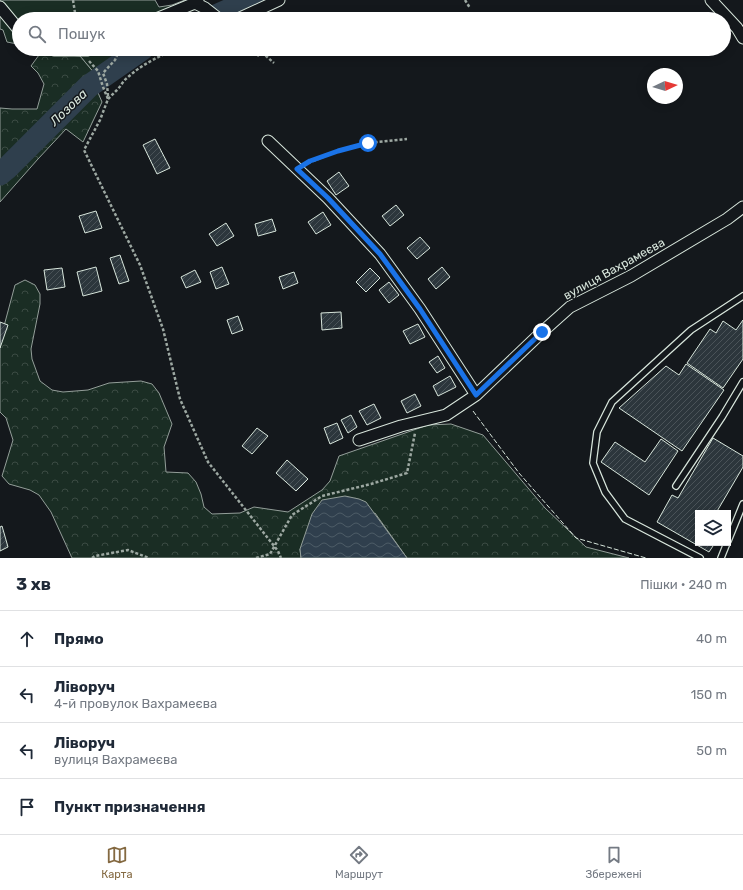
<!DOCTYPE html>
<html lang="uk">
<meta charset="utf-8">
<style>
:root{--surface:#fff;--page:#f2f2f3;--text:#1f2937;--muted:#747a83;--line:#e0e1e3;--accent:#846941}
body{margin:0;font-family:Rubik,sans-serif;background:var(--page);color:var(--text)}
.controls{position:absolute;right:12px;bottom:12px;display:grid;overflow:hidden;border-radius:0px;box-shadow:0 2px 10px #0003}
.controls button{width:36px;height:36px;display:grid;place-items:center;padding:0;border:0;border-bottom:1px solid var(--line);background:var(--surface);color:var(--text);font:20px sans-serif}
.compass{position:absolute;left:647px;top:68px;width:36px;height:36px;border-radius:50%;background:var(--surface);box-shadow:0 2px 10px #0003;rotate:86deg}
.stop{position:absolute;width:12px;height:12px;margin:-9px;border:3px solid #1a73e8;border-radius:50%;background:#fff}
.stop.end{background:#1a73e8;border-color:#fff;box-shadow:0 1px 4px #0008}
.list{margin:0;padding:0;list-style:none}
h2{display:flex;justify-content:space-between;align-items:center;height:52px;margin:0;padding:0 16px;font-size:17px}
h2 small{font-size:13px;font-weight:400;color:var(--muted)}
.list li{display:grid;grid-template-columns:26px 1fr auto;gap:12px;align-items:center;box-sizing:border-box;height:56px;padding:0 16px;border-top:1px solid var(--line)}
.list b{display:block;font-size:15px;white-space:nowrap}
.list p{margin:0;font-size:13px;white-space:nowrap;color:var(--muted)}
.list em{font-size:13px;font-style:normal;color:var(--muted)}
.icon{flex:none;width:22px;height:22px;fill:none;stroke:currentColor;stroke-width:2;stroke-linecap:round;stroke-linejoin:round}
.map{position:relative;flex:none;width:743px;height:558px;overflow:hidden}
.search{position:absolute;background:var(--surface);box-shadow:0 2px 10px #0003;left:12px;right:12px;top:12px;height:44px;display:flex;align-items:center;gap:10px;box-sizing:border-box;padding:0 14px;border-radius:22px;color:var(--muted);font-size:15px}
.sheet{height:276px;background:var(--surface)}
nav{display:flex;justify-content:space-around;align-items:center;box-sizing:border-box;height:56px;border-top:1px solid var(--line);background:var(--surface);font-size:11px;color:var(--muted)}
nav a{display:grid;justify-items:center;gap:2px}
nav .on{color:var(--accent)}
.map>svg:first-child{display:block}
.green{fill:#1a2d24;stroke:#939e99}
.forest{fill:url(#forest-crowns);stroke:#939e99}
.water{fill:url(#water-waves);stroke:#939e99}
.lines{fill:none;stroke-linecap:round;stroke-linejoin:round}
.river{stroke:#2f3f4d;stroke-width:23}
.building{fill:url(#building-hatch);stroke:#d8e6dc}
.service-casing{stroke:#d8e6dc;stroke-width:8}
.minor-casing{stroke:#d8e6dc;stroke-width:13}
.path{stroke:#9da8a2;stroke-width:2.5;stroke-dasharray:3 2;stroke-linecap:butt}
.service{stroke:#14181c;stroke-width:5.5}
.minor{stroke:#14181c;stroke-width:11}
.fence{stroke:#d8e6dc;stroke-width:1;stroke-dasharray:5 2;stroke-linecap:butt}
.route{stroke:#1a73e8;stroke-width:5}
.labels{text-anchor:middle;stroke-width:3;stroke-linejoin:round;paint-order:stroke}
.street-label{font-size:12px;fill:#d8e6dc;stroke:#14181c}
.water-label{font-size:13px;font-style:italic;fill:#d8e6dc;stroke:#14181c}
</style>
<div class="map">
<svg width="743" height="558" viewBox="0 0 743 558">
<defs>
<pattern id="forest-crowns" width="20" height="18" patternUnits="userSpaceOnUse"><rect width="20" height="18" fill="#1a2d24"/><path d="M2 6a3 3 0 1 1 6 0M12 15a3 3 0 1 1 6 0" fill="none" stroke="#3b4b43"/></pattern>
<pattern id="water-waves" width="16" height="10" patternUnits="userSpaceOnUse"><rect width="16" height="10" fill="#2f3f4d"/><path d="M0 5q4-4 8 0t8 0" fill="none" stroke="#4c5b66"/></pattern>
<pattern id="building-hatch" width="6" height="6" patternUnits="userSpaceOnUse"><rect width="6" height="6" fill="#2c363c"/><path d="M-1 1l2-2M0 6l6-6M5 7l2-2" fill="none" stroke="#4a5358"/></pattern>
</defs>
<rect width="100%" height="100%" fill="#14181c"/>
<path class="green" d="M0,0h155l4,7 13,-2 13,-5h7l-24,19h-149v25h-2l-10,-2 -4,-12 -3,-1z
M33,49h90l-10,16 -18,9 -15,-18 -24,-2 -17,1z"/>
<path class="forest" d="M56,54l24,2 15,18 1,14 6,14 -19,40 -17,-13 -28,30 -38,43v-94l12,1h25l7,-25 -6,-11 -7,-7 8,-11z
M25,280l10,5 5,9v10l-9,45 1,10 8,22 12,9 11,2 25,-2 21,-7 32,-2 11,3 7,9 13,31 -8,23 2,25 22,1 8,9 5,12 3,13 8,7 28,-1 14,-6 34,5 34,-22 8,-9 9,-25 89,-31 23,-1 32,11 62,73 41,39 43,11h-222l-32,-45 -75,36 1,9h-229l-21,-46 -12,-17 -9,-5 -21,-6 -7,-8 11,-36 -7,-22 -6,-6v-71l15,-56z"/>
<path class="water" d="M345,496l14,3 7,3 41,56h-106l-1,-9 12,-35 10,-14z"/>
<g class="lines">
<path class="river" d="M209,19l36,-16 9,-3
M0,174l6,-5 83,-83 53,-37"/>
</g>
<path class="building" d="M155,139l15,29 -13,6 -14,-29z
M339,172l10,14 -13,9 -9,-14z
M396,205l8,10 -14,11 -8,-10z
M96,211l6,17 -17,5 -6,-17z
M323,212l8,13 -15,9 -8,-12z
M272,219l4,12 -18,5 -3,-12z
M226,223l8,13 -17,10 -8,-12z
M420,237l10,11 -13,11 -10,-11z
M120,255l9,26 -10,3 -9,-26z
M96,267l6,24 -19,5 -6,-24z
M222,267l7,17 -13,5 -6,-17z
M442,267l8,10 -14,12 -8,-10z
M62,268l3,19 -18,3 -3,-20z
M370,268l10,10 -14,14 -10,-10z
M195,270l6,12 -15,6 -5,-11z
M294,272l4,11 -15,6 -4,-12z
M389,282l10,13 -10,8 -10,-13z
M341,312l1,16 -20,2 -1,-17z
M238,316l5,14 -11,4 -5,-14z
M743,320v39l-20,29 -36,-25 23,-34 6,4 7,-12 13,9z
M0,322l8,3 -8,23z
M418,324l7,13 -15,7 -7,-13z
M438,356l7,12 -8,5 -8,-11z
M686,364l38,26 -42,61 -63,-43 47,-42 13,9z
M450,376l6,11 -18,9 -5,-10z
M415,394l6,12 -14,7 -6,-12z
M374,404l7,14 -14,7 -8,-14z
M351,415l6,12 -9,6 -7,-13z
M337,423l6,15 -13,6 -6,-16z
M257,428l11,8 -16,18 -10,-8z
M713,438l30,18v11l-27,46h-18v30h17l-6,9 -52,-30 15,-27 6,3z
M661,439l17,12 -29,44 -48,-33 14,-20 30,20z
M287,460l21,19 -12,12 -20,-18z
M2,526l6,21 -8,4v-24z"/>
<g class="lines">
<defs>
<path id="service" d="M676,486l46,-69 21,-35
M728,541l15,-37
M700,558l-75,-39 -20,-27 -12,-29 4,-31 15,-30 79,-72 52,-34
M721,558l6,-15"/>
<path id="minor" d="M711,0l26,28 6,10
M195,3l10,5 14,11
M0,7l19,23
M156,19l39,-16 3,-3
M238,19l41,-19
M52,49l2,1h33l3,-1
M268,141l60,57 52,56 40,55 56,86
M359,440l42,-14 45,-11 30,-20 66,-63 28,-25 61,-31 96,-57 16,-12"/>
</defs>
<use href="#service" class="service-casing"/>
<use href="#minor" class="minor-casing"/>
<path class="path" d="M73,0l3,19
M465,0l5,8
M250,49l9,7
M258,49l16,14
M89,61l9,10 5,16 5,12 -8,21 -16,30 56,115 23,64 17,70 28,63 70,89 3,7
M108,96l-1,-12 -4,-11 12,-13 5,-11
M108,99c3,-3 6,-6 9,-9 4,-4 6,-9 10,-12 14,-13 32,-22 49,-29
M308,163l30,-12 30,-8 39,-4
M92,558l3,-2 33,-6 21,8
M256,558l14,-4 22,-39 30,-19 49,-12 36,-11 8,-40"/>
<use href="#service" class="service"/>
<use href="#minor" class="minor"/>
<path class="fence" d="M473,411l46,62 57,65 70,20"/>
</g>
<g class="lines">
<path class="route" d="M368,143l-30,8 -28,10 -13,8 31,29 52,56 40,55 56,86 66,-63"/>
</g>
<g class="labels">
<g class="street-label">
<text transform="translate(614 269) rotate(-29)" y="4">вулиця Вахрамеєва</text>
</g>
<g class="water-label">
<text transform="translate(68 107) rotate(-44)" y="5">Лозова</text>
</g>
</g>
</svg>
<div class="controls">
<button><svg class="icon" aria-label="layers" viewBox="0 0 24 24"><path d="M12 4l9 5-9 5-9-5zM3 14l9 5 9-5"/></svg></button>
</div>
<svg class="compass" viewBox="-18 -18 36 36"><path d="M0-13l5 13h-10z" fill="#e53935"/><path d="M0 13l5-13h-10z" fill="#747a83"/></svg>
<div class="stop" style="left:368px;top:143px"></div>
<div class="stop end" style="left:542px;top:332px"></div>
<div class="search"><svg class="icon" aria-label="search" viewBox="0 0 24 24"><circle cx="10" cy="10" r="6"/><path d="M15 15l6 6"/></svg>Пошук</div>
</div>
<section class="sheet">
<h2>3 хв<small>Пішки · 240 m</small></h2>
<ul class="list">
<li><svg class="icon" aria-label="ahead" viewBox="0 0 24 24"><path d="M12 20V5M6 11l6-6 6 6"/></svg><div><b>Прямо</b></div><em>40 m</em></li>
<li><svg class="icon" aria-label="left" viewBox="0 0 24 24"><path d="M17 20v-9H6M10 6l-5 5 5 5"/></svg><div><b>Ліворуч</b><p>4-й провулок Вахрамеєва</p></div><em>150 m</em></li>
<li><svg class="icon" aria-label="left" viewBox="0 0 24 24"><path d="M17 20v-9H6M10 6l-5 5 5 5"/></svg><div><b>Ліворуч</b><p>вулиця Вахрамеєва</p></div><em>50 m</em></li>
<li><svg class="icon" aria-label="arrive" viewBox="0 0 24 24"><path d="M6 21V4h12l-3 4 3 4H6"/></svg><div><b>Пункт призначення</b></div></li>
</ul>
</section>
<nav>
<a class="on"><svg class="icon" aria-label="map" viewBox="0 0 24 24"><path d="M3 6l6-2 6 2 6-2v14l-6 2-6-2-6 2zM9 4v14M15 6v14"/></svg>Карта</a>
<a><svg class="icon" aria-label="directions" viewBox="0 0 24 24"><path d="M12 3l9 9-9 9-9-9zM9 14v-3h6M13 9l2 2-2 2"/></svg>Маршрут</a>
<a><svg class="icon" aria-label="saved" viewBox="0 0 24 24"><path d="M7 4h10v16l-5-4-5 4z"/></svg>Збережені</a>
</nav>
